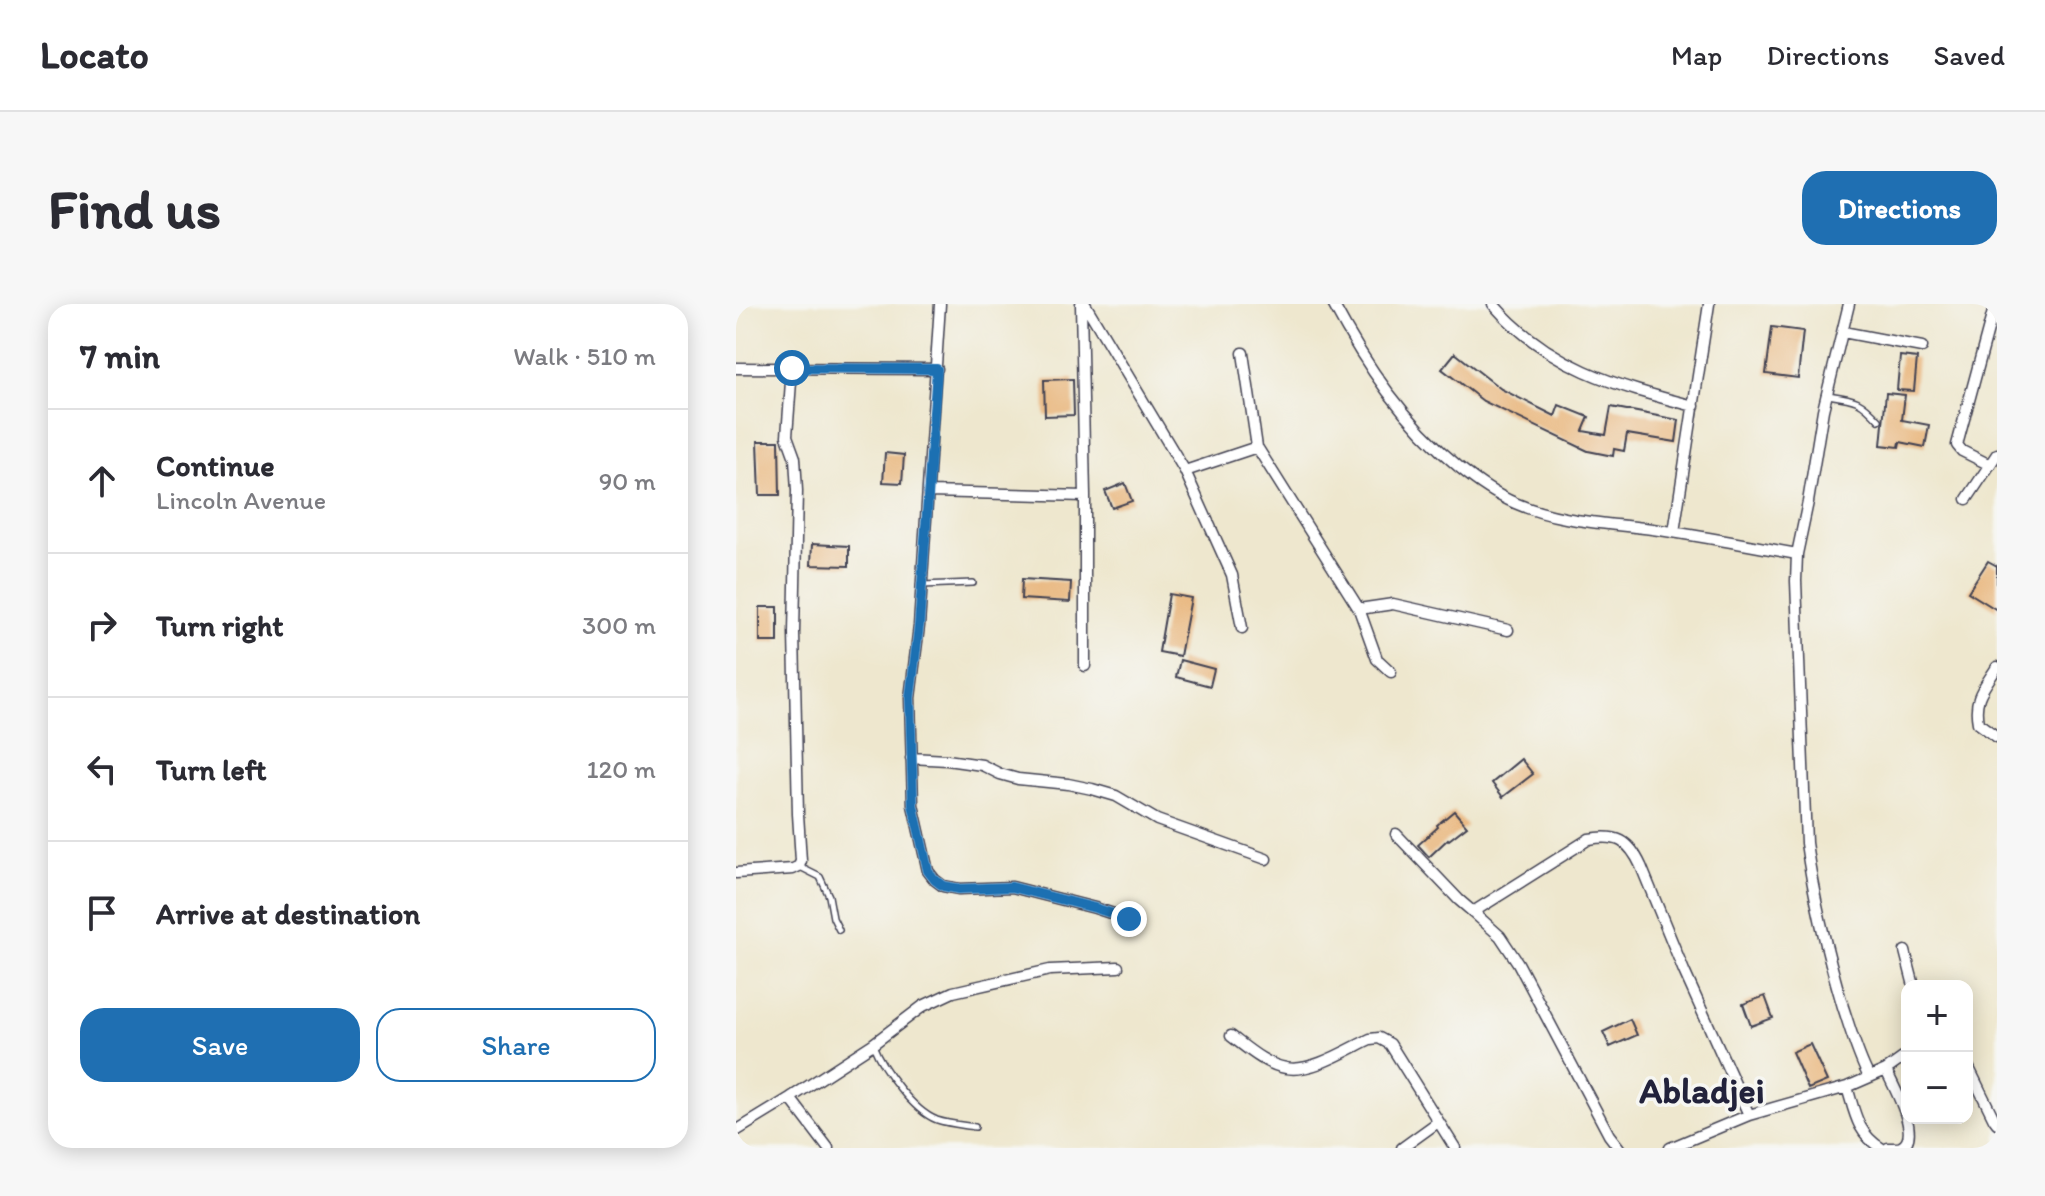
<!DOCTYPE html>
<meta charset="utf-8">
<style>
:root{--surface:#fff;--page:#f7f7f7;--text:#2b2b33;--muted:#7c7c81;--line:#e1e1e2;--accent:#1f6fb2}
body{margin:0;font-family:Itim,sans-serif;background:var(--page);color:var(--text)}
.controls{position:absolute;right:24px;bottom:24px;display:grid;overflow:hidden;border-radius:16px;box-shadow:0 4px 20px #0003}
.controls button{width:72px;height:72px;display:grid;place-items:center;padding:0;border:0;border-bottom:2px solid var(--line);background:var(--surface);color:var(--text);font:40px sans-serif}
.stop{position:absolute;width:24px;height:24px;margin:-18px;border:6px solid #1f6fb2;border-radius:50%;background:#fff}
.stop.end{background:#1f6fb2;border-color:#fff;box-shadow:0 2px 8px #0008}
.list{margin:0;padding:0;list-style:none}
h2{display:flex;justify-content:space-between;align-items:center;height:104px;margin:0;padding:0 32px;font-size:34px}
h2 small{font-size:26px;font-weight:400;color:var(--muted)}
.list li{display:grid;grid-template-columns:52px 1fr auto;gap:24px;align-items:center;box-sizing:border-box;height:144px;padding:0 32px;border-top:2px solid var(--line)}
.list b{display:block;font-size:30px;white-space:nowrap}
.list p{margin:0;font-size:26px;white-space:nowrap;color:var(--muted)}
.list em{font-size:26px;font-style:normal;color:var(--muted)}
.actions{display:flex;gap:16px;padding:24px 32px}
.actions a{flex:1;padding:18px 0;border:2px solid var(--accent);border-radius:24px;text-align:center;font-size:28px;color:var(--accent)}
.actions .main{background:var(--accent);color:#fff}
.icon{flex:none;width:44px;height:44px;fill:none;stroke:currentColor;stroke-width:2;stroke-linecap:round;stroke-linejoin:round}
.map{position:relative;flex:none;width:1261px;height:844px;overflow:hidden;border-radius:24px}
header{display:flex;align-items:center;gap:48px;box-sizing:border-box;height:112px;padding:0 40px;background:var(--surface);border-bottom:2px solid var(--line)}
header strong{font-size:38px}
nav{display:flex;gap:44px;margin-inline-start:auto;font-size:28px}
.intro{display:flex;align-items:center;justify-content:space-between;box-sizing:border-box;height:192px;padding:0 48px}
h1{margin:0;font-size:56px}
.button{padding:20px 36px;border-radius:24px;background:var(--accent);color:#fff;font-size:28px;font-weight:700}
main{display:flex;gap:48px;padding:0 48px}
aside{flex:1;background:var(--surface);border-radius:24px;box-shadow:0 4px 20px #0003}
.map>svg:first-child{display:block}
.building{fill:#e9b880}
.lines{fill:none;stroke-linecap:round;stroke-linejoin:round}
.lane-casing{stroke:#414051;stroke-width:8}
.street-casing{stroke:#414051;stroke-width:13}
.lane{stroke:#fff;stroke-width:5}
.street{stroke:#fff;stroke-width:10}
.route{stroke:#1f6fb2;stroke-width:10}
.labels{text-anchor:middle;stroke-width:7;stroke-linejoin:round;paint-order:stroke}
.district-label{font-size:36px;font-weight:bold;fill:#22223b;stroke:#f6f6f2}
</style>
<header>
<strong>Locato</strong>
<nav><a>Map</a><a>Directions</a><a>Saved</a></nav>
</header>
<div class="intro"><h1>Find us</h1><a class="button">Directions</a></div>
<main>
<aside>
<h2>7 min<small>Walk · 510 m</small></h2>
<ul class="list">
<li><svg class="icon" aria-label="ahead" viewBox="0 0 24 24"><path d="M12 20V5M6 11l6-6 6 6"/></svg><div><b>Continue</b><p>Lincoln Avenue</p></div><em>90 m</em></li>
<li><svg class="icon" aria-label="right" viewBox="0 0 24 24"><path d="M7 20v-9h11M14 6l5 5-5 5"/></svg><div><b>Turn right</b></div><em>300 m</em></li>
<li><svg class="icon" aria-label="left" viewBox="0 0 24 24"><path d="M17 20v-9H6M10 6l-5 5 5 5"/></svg><div><b>Turn left</b></div><em>120 m</em></li>
<li><svg class="icon" aria-label="arrive" viewBox="0 0 24 24"><path d="M6 21V4h12l-3 4 3 4H6"/></svg><div><b>Arrive at destination</b></div></li>
</ul>
<div class="actions"><a class="main">Save</a><a>Share</a></div>
</aside>
<div class="map">
<svg width="1261" height="844" viewBox="0 0 1261 844">
<rect width="100%" height="100%" fill="#f6f6f2"/>
<filter id="ink" filterUnits="userSpaceOnUse"><feTurbulence type="fractalNoise" baseFrequency=".0125" numOctaves="2"/><feDisplacementMap in="SourceGraphic" scale="16" xChannelSelector="R" yChannelSelector="G"/><feConvolveMatrix kernelMatrix="1 2 1 2 8 2 1 2 1" color-interpolation-filters="sRGB"/></filter>
<filter id="wash" filterUnits="userSpaceOnUse"><feTurbulence type="fractalNoise" baseFrequency=".006" numOctaves="4" result="noise"/><feDisplacementMap in="SourceGraphic" scale="32" xChannelSelector="R" yChannelSelector="G"/><feGaussianBlur stdDeviation="1.8" result="paint"/><feColorMatrix in="noise" values="0 0 0 0 0 0 0 0 0 0 0 0 0 0 0 0 0 1.4 0 .05"/><feComposite in="paint" operator="in"/></filter>
<g filter="url(#wash)">
<rect width="100%" height="100%" fill="#eee7ce"/>
<g id="blocks">
<path class="building" d="M1036,23l31,4 -5,47 -32,-4z
M719,49l46,36 54,27 4,-11 30,12 -6,14 23,4 5,-28 68,13 -3,22 -49,-8 -3,17 -10,-2 -1,7 -25,-5 -105,-50 -41,-32z
M1164,52l17,2 -3,33 -17,-1z
M337,75l1,36 -29,1 -1,-36z
M1150,89l19,2 -3,25 27,5 -4,22 -25,-5 -1,5 -18,-2z
M22,137h21l1,54h-20z
M149,149l19,2 -2,28 -19,-1z
M389,179l7,18 -20,7 -7,-17z
M76,240l37,2v20l-38,-1z
M1252,257l9,5v44l-29,-18z
M286,275l49,3 -1,20 -49,-3z
M433,290l22,4 -11,58 -21,-4z
M24,303h18v35h-18z
M444,356l34,9 -4,17 -34,-9z
M785,455l12,15 -30,23 -11,-14z
M718,507l13,15 -18,14 -1,-1 -19,18 -11,-12 20,-18 -1,-2z
M1029,692l8,22 -22,8 -8,-22z
M894,715l7,16 -27,12 -7,-15z
M1074,740l17,37 -19,8 -16,-37z"/>
</g>
</g>
<g filter="url(#ink)">
<use href="#blocks" fill-opacity="0" stroke="#414051" stroke-width="2"/>
<g class="lines">
<defs>
<path id="lane" d="M1092,91c27,4 32,4 51,25
M186,281l51,-2
M64,563l20,10 9,19 4,22 6,12
M137,741c9,23 40,66 64,75 12,4 26,5 38,7"/>
<path id="street" d="M204,0l-21,322 -9,72 3,107 15,66 7,9 8,6 16,3 53,-2 83,21 34,11
M345,0l4,192v170
M349,0l100,167 47,104 10,53
M597,0c33,62 71,118 126,163 17,14 35,27 56,36 43,19 91,20 137,26 49,7 97,16 145,25
M757,0c55,63 123,82 201,102
M1113,0l-26,106 -15,92 -11,52 -1,27 10,262c8,56 21,110 37,164 8,24 14,47 26,70
M1107,28l79,15
M507,49l14,94
M0,64l201,1
M1254,161l-28,-14 -5,-6 38,-141
M449,167l72,-24 102,162 18,50 14,13
M193,188l156,4
M1231,195l30,-45
M938,228l35,-228
M623,305l34,-5 115,26
M1261,363c-13,21 -24,30 -19,56l19,14
M175,454l36,2 35,5 18,9 18,5 50,5 24,5 24,7 41,24 109,39
M660,530l63,66 14,12 116,-73c28,-5 40,1 52,27l43,105 65,144
M0,569l57,-4 6,-3 2,-5 -3,-47 -4,-181 3,-142 -2,-33 -8,-22 5,-68
M737,608l27,24 18,27 91,172 10,13
M1169,647l9,35
M495,732c16,12 35,29 55,32 25,5 61,-18 84,-29l9,-1 11,6 65,104
M1231,760l27,55 3,4
M1150,766c6,14 37,67 15,77 -2,1 -11,1 -13,1
M1111,783c8,26 10,46 34,61
M54,794l38,50
M0,827l54,-33 83,-54 50,-38 30,-14 97,-22 68,-3
M666,844l36,-26
M934,844l79,-33 98,-28 39,-17 21,-15"/>
</defs>
<use href="#lane" class="lane-casing"/>
<use href="#street" class="street-casing"/>
<use href="#lane" class="lane"/>
<use href="#street" class="street"/>
</g>
</g>
<g class="lines" filter="url(#ink)">
<path class="route" d="M56,64l145,1 -18,257 -9,72 3,107 15,66 7,9 8,6 16,3 53,-2 83,21 34,11"/>
</g>
<g class="labels">
<g class="district-label">
<text x="966" y="799">Abladjei</text>
</g>
</g>
</svg>
<div class="controls">
<button>+</button>
<button>−</button>
</div>
<div class="stop" style="left:56px;top:64px"></div>
<div class="stop end" style="left:393px;top:615px"></div>
</div>
</main>
